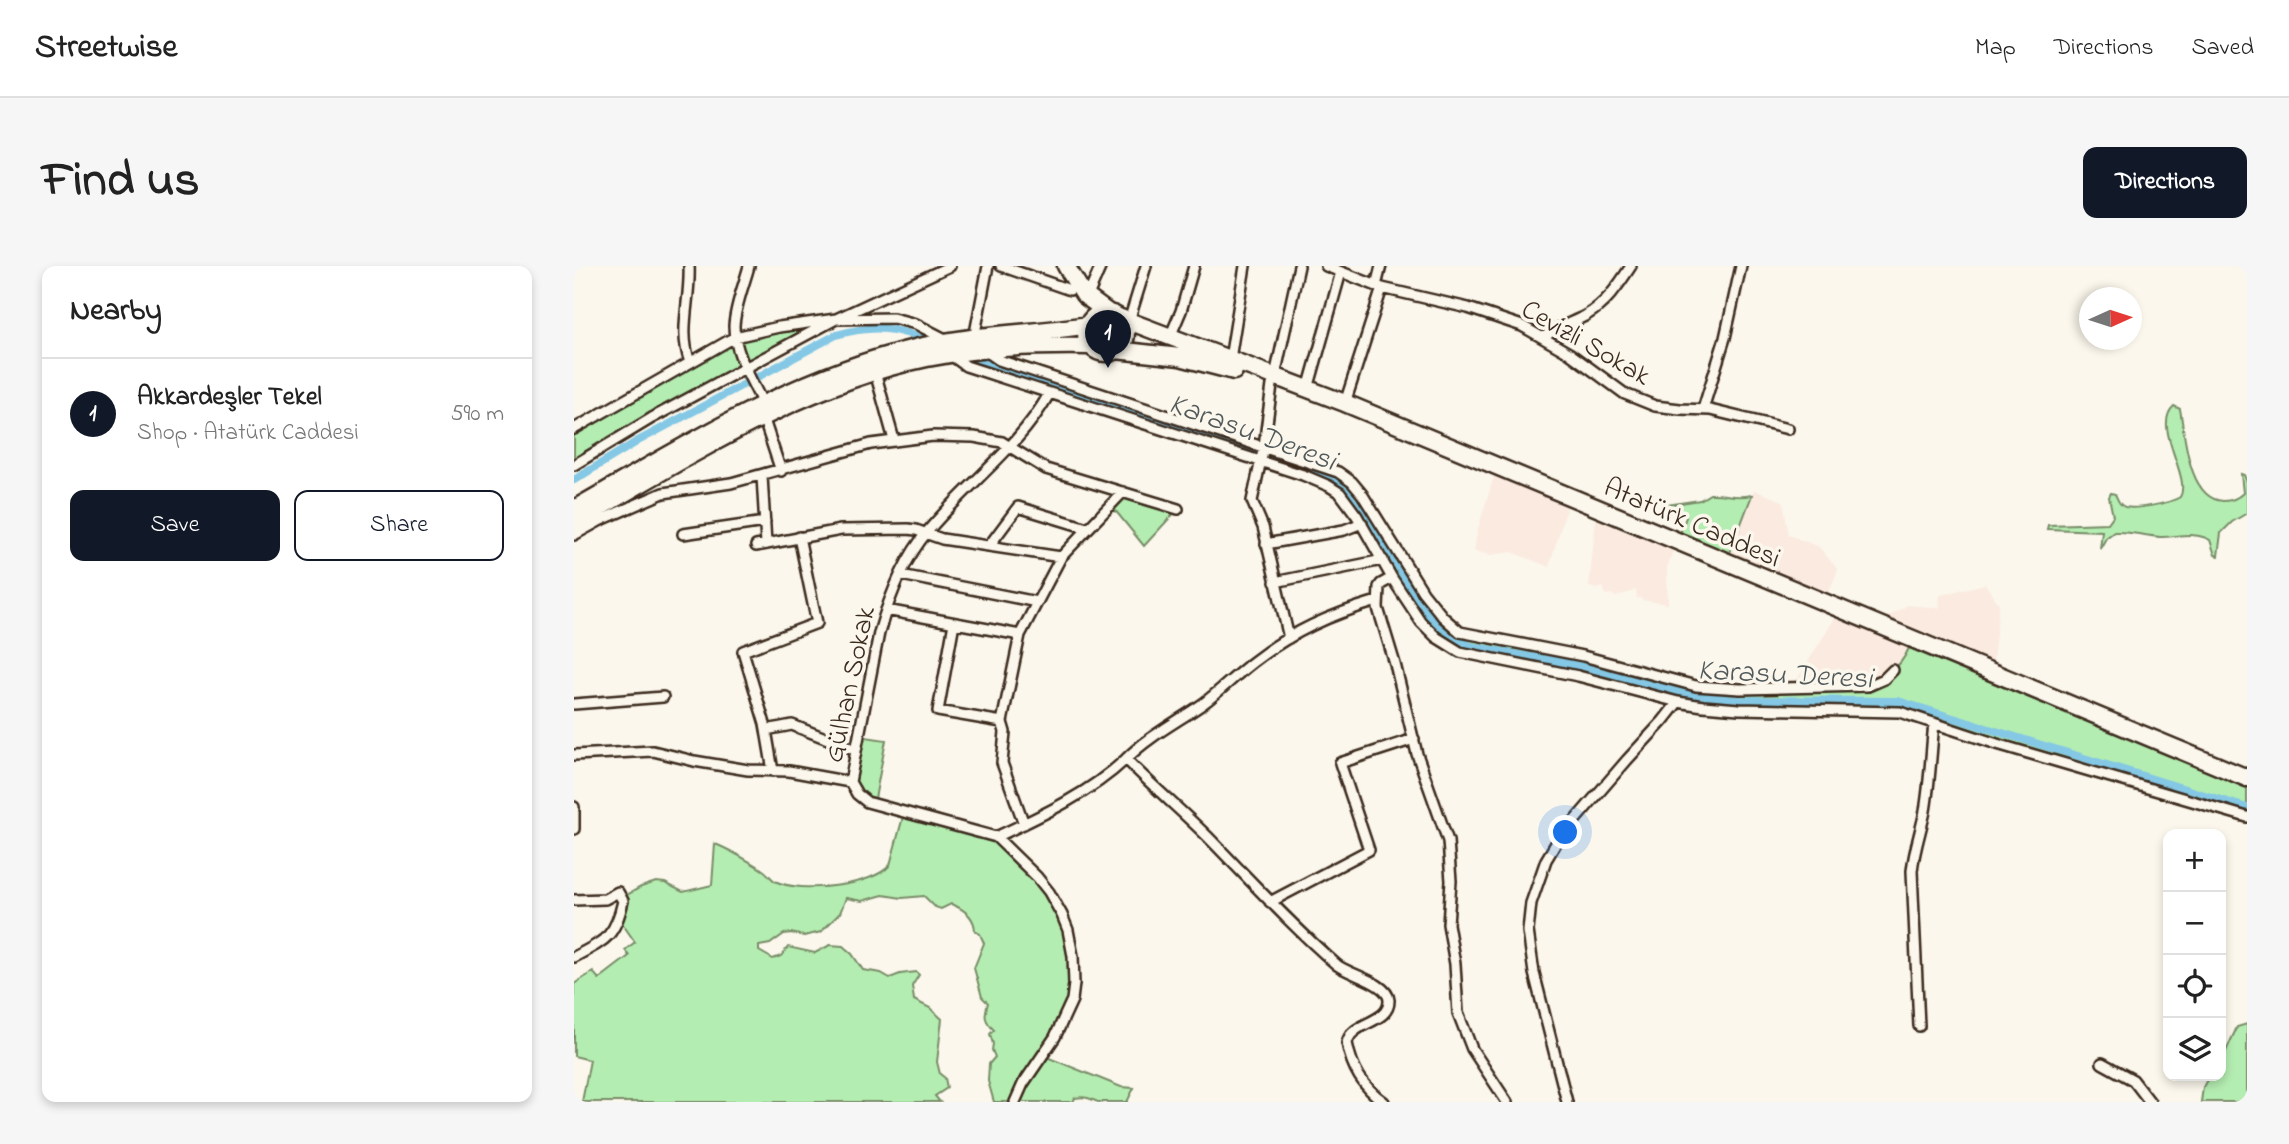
<!DOCTYPE html>
<meta charset="utf-8">
<style>
:root{--surface:#fff;--page:#f6f6f6;--text:#222;--muted:#767676;--line:#e0e0e0;--accent:#111827}
body{margin:0;font-family:"Indie Flower",sans-serif;background:var(--page);color:var(--text)}
.controls{position:absolute;right:21px;bottom:21px;display:grid;overflow:hidden;border-radius:14px;box-shadow:0 4px 10px #0003}
.controls button{width:63px;height:63px;display:grid;place-items:center;padding:0;border:0;border-bottom:2px solid var(--line);background:var(--surface);color:var(--text);font:35px sans-serif}
.compass{position:absolute;left:1505px;top:21px;width:63px;height:63px;border-radius:50%;background:var(--surface);box-shadow:0 4px 10px #0003;rotate:87deg}
.you{position:absolute;left:992px;top:567px;width:24px;height:24px;margin:-18px;border:5px solid #fff;border-radius:50%;background:#1a73e8;box-shadow:0 0 0 10px #1a73e833}
.badge{display:grid;place-items:center;width:46px;height:46px;border-radius:50%;background:var(--accent);color:#fff;font-size:23px;font-weight:700}
.pin{position:absolute;translate:-50% -58px;filter:drop-shadow(0 2px 4px #0008)}
.pin::after{content:'';position:absolute;top:37px;width:24px;height:21px;background:inherit;clip-path:polygon(0 0,100% 0,50% 100%)}
.list{margin:0;padding:0;list-style:none}
h2{display:flex;justify-content:space-between;align-items:center;height:91px;margin:0;padding:0 28px;font-size:30px}
h2 small{font-size:23px;font-weight:400;color:var(--muted)}
.list li{display:grid;grid-template-columns:46px 1fr auto;gap:21px;align-items:center;box-sizing:border-box;height:112px;padding:0 28px;border-top:2px solid var(--line)}
.list b{display:block;font-size:26px;white-space:nowrap}
.list p{margin:0;font-size:23px;white-space:nowrap;color:var(--muted)}
.list em{font-size:23px;font-style:normal;color:var(--muted)}
.actions{display:flex;gap:14px;padding:21px 28px}
.actions a{flex:1;padding:16px 0;border:2px solid var(--accent);border-radius:14px;text-align:center;font-size:24px;color:var(--accent)}
.actions .main{background:var(--accent);color:#fff}
.icon{flex:none;width:38px;height:38px;fill:none;stroke:currentColor;stroke-width:2;stroke-linecap:round;stroke-linejoin:round}
.map{position:relative;flex:none;width:1673px;height:836px;overflow:hidden;border-radius:14px}
header{display:flex;align-items:center;gap:42px;box-sizing:border-box;height:98px;padding:0 35px;background:var(--surface);border-bottom:2px solid var(--line)}
header strong{font-size:33px}
nav{display:flex;gap:38px;margin-inline-start:auto;font-size:24px}
.intro{display:flex;align-items:center;justify-content:space-between;box-sizing:border-box;height:168px;padding:0 42px}
h1{margin:0;font-size:49px}
.button{padding:18px 32px;border-radius:14px;background:var(--accent);color:#fff;font-size:24px;font-weight:700}
main{display:flex;gap:42px;padding:0 42px}
aside{flex:1;background:var(--surface);border-radius:14px;box-shadow:0 4px 10px #0003}
.map>svg:first-child{display:block}
.built{fill:#fbeadf}
.green{fill:#b4edb1;stroke:#788c68;stroke-width:2}
.lines{fill:none;stroke-linecap:round;stroke-linejoin:round}
.canal{stroke:#84c8e5;stroke-width:8}
.street-casing{stroke:#3b2a1e;stroke-width:14}
.highway-casing{stroke:#3b2a1e;stroke-width:21}
.street{stroke:#fbf7ec;stroke-width:9}
.highway{stroke:#fbf7ec;stroke-width:16}
.labels{text-anchor:middle;stroke-width:7;stroke-linejoin:round;paint-order:stroke}
.street-label{font-size:28px;fill:#3b2a1e;stroke:#fbf7ec}
.water-label{font-size:30px;font-style:italic;fill:#51595a;stroke:#fbf7ec}
</style>
<header>
<strong>Streetwise</strong>
<nav><a>Map</a><a>Directions</a><a>Saved</a></nav>
</header>
<div class="intro"><h1>Find us</h1><a class="button">Directions</a></div>
<main>
<aside>
<h2>Nearby<small></small></h2>
<ul class="list">
<li><span class="badge">1</span><div><b>Akkardeşler Tekel</b><p>Shop · Atatürk Caddesi</p></div><em>590 m</em></li>
</ul>
<div class="actions"><a class="main">Save</a><a>Share</a></div>
</aside>
<div class="map">
<svg width="1673" height="836" viewBox="0 0 1673 836">
<rect width="100%" height="100%" fill="#fbf7ec"/>
<filter id="ink" filterUnits="userSpaceOnUse"><feTurbulence type="fractalNoise" baseFrequency=".0143" numOctaves="2"/><feDisplacementMap in="SourceGraphic" scale="14" xChannelSelector="R" yChannelSelector="G"/><feConvolveMatrix kernelMatrix="1 2 1 2 8 2 1 2 1" color-interpolation-filters="sRGB"/></filter>
<g filter="url(#ink)">
<path class="built" d="M920,210l73,31 -18,60 -37,-15 -22,3 -16,-4 3,-19z
M1180,224l29,11 6,34 30,12 19,23 -14,33 -98,-40z
M1022,253l77,32 -6,17 1,36 -27,-4v-2h-4l-1,-8 -20,7 -5,-3 -5,1 -3,-8 -6,2 -8,-2z
M1411,318l14,20 -7,68 -118,-48 34,-19 31,3 1,-13z
M1261,352l74,30 -4,8 -21,23 -8,5 -85,5z"/>
<path class="green" d="M262,53l-262,146v-36l161,-92z
M1600,140l6,3c5,26 8,90 43,92 8,0 14,-2 20,-8l-2,-19 3,1 3,7v31l-15,9 -11,11 -3,23 -3,-1 -5,-15c-15,-9 -33,-3 -50,-3 -15,-1 -30,-6 -46,-5l-8,6 -6,11 2,-18 -55,-2 1,-4 60,-2 5,-7 -4,-19 2,-4 4,1c3,6 4,11 10,13 11,3 46,-4 55,-10 12,-20 -29,-71 -6,-91z
M549,226l55,17 -34,37 -34,-42z
M1136,228c17,-1 22,5 42,1l-26,68 -49,-21 9,-25 -6,-7 -13,-5 33,-5z
M823,283l26,43 37,40 123,24 101,28 177,3c22,-8 38,-16 48,-39l338,140v29l-347,-105 -173,-3 -245,-51 -46,-21 -55,-80z
M285,470l27,4 -12,64 -7,-2 -17,-26z
M330,547l80,19 53,45 31,53 5,62 -29,64 77,31 13,1 -7,14c-8,0 -21,0 -29,0 -9,-4 -13,-6 -23,-4l-2,4h-79l-6,-21 1,-17 6,-7 -3,-7 1,-6 -3,-10 4,-4c-10,-10 -10,-14 -6,-27l-6,-6 -8,-29 10,-25 -4,-9 -5,-3c0,-14 -11,-22 -24,-27l-10,5 -6,-2 -11,-11 -22,2 -19,-3 -21,6 -16,-3 -6,15 -19,19 -17,4 -13,-3 -7,1 -14,10 -11,2v5l14,8 8,-3 7,-9 27,6 15,-8 13,1 9,8 11,16 18,3 9,5 10,-4 16,-2 3,3 -7,11 2,14 16,8 12,11 -5,43 3,12 5,4 2,10 -12,8 5,6h-358l8,-42 -16,-4v-72l19,-12 6,7 30,-23 -4,-6 10,-8 -16,-23 2,-21 20,-11 15,-5 9,1 18,9 29,-7 3,-41c18,7 32,16 48,26 5,3 7,8 12,11 25,13 98,5 115,-16z
M1673,758v78h-46l2,-15 6,-11h12c0,-20 8,-30 16,-49z"/>
<g class="lines">
<path class="canal" d="M386,89l345,112 29,12 12,8 25,33 44,76 19,26 13,13 24,11 110,20 100,27 23,4 35,3 159,1 349,107
M0,214l64,-39 198,-106c36,-10 59,-9 93,7"/>
<defs>
<path id="street" d="M115,0c2,33 -11,65 1,96
M175,0c-5,19 -14,40 -15,60 0,26 18,55 29,78
M427,0l69,24
M752,0l56,22 86,20 54,18 47,27 56,41 30,12 25,3 30,1 78,19
M802,20l5,-20
M513,32l14,-32
M555,55l17,-55
M596,71l11,-26 13,-45
M970,71c13,-10 27,-14 41,-21 21,-12 33,-30 46,-50
M402,72v-10l12,-62
M412,85l13,9 339,112 14,10 10,12 61,98 20,25 17,15 123,24 113,30 44,3 128,-3 16,-7 9,-9
M377,89l15,11 337,109 26,11 11,7 17,23 35,62 29,44 15,15 24,15 118,24 100,26 25,4 36,3 161,3 97,32 250,73
M656,93l15,-93
M301,106l19,68
M701,110l24,-110
M698,119l-8,61 -12,55 11,26 26,111
M734,123l33,-117
M771,137l37,-115
M1129,143l22,-71 16,-72
M189,151l18,54
M0,163l161,-92 44,-10 57,-8 114,-53
M0,199l78,-47 184,-99 57,-1 23,6 33,17
M188,210l4,68
M109,268l82,-12
M0,269l27,-15 62,-27 68,-10 140,-39 62,-8 41,1 28,5 44,27 132,40
M692,278l78,-14 18,-7
M182,280l85,-16 67,-1 8,1 26,9 119,18
M415,280l29,-39 69,21
M327,309l136,27
M818,312l-11,6 -2,3 -1,21 17,56 22,90 31,87 3,40 -3,43 7,40 3,49 14,36 35,53
M701,316l108,-22
M803,335c-47,14 -84,30 -124,61 -17,13 -32,28 -49,41 -27,19 -55,33 -78,56 26,27 55,51 82,78 42,43 83,88 129,128 13,10 51,18 52,35 1,24 -38,21 -42,43 5,26 16,44 37,59
M312,344l134,25
M380,357l-16,88 64,11
M0,438l89,-7
M192,464l26,-5 64,25
M0,489l79,-4 41,10 54,9 41,1 61,11
M199,505l-8,-47 -22,-73 74,-28 -18,-86
M0,541v22
M450,558l-22,-61 3,-31 -3,-10 18,-87 41,-78 62,-65
M422,571c45,-21 93,-43 130,-78
M0,634l31,-1 13,-7 5,9c-8,36 -17,39 -49,56
M696,636l99,-52 -29,-87 74,-24
M1345,760l-7,-155c2,-21 9,-40 13,-60 5,-29 6,-59 9,-88
M1528,797l31,17 17,22
M441,836l8,-18 32,-47 17,-37 2,-16 -1,-28 -5,-26 -6,-15 -13,-23 -12,-15 -41,-40 -129,-35 -10,-8 -7,-12 29,-149c10,-35 24,-73 49,-102 39,-47 91,-83 121,-137
M993,836l-33,-129 -6,-42 3,-28 15,-43 12,-20 69,-80 36,-39 15,-19"/>
<path id="highway" d="M492,0l18,29 26,19
M512 67a20 20 0 1 1 40 0a20 20 0 1 1-40 0Z
M544,51l227,86 902,375
M542,84l64,7 54,14
M0,243c111,-63 220,-133 345,-162 55,-13 113,-13 169,-22
M0,256c112,-63 224,-137 353,-164 54,-11 109,-13 164,-12"/>
</defs>
<use href="#street" class="street-casing"/>
<use href="#highway" class="highway-casing"/>
<use href="#street" class="street"/>
<use href="#highway" class="highway"/>
</g>
</g>
<g class="labels">
<g class="street-label">
<text transform="translate(1013 75) rotate(30)" y="10">Cevizli Sokak</text>
<text transform="translate(1119 255) rotate(23)" y="10">Atatürk Caddesi</text>
<text transform="translate(274 418) rotate(-78)" y="10">Gülhan Sokak</text>
</g>
<g class="water-label">
<text transform="translate(679 165) rotate(20)" y="10">Karasu Deresi</text>
<text transform="translate(1211 407) rotate(3)" y="10">Karasu Deresi</text>
</g>
</g>
</svg>
<div class="controls">
<button>+</button>
<button>−</button>
<button><svg class="icon" aria-label="locate" viewBox="0 0 24 24"><circle cx="12" cy="12" r="6"/><path d="M12 2v4M12 18v4M2 12h4M18 12h4"/></svg></button>
<button><svg class="icon" aria-label="layers" viewBox="0 0 24 24"><path d="M12 4l9 5-9 5-9-5zM3 14l9 5 9-5"/></svg></button>
</div>
<svg class="compass" viewBox="-18 -18 36 36"><path d="M0-13l5 13h-10z" fill="#e53935"/><path d="M0 13l5-13h-10z" fill="#767676"/></svg>
<div class="you"></div>
<div class="pin badge" style="left:534px;top:102px">1</div>
</div>
</main>
